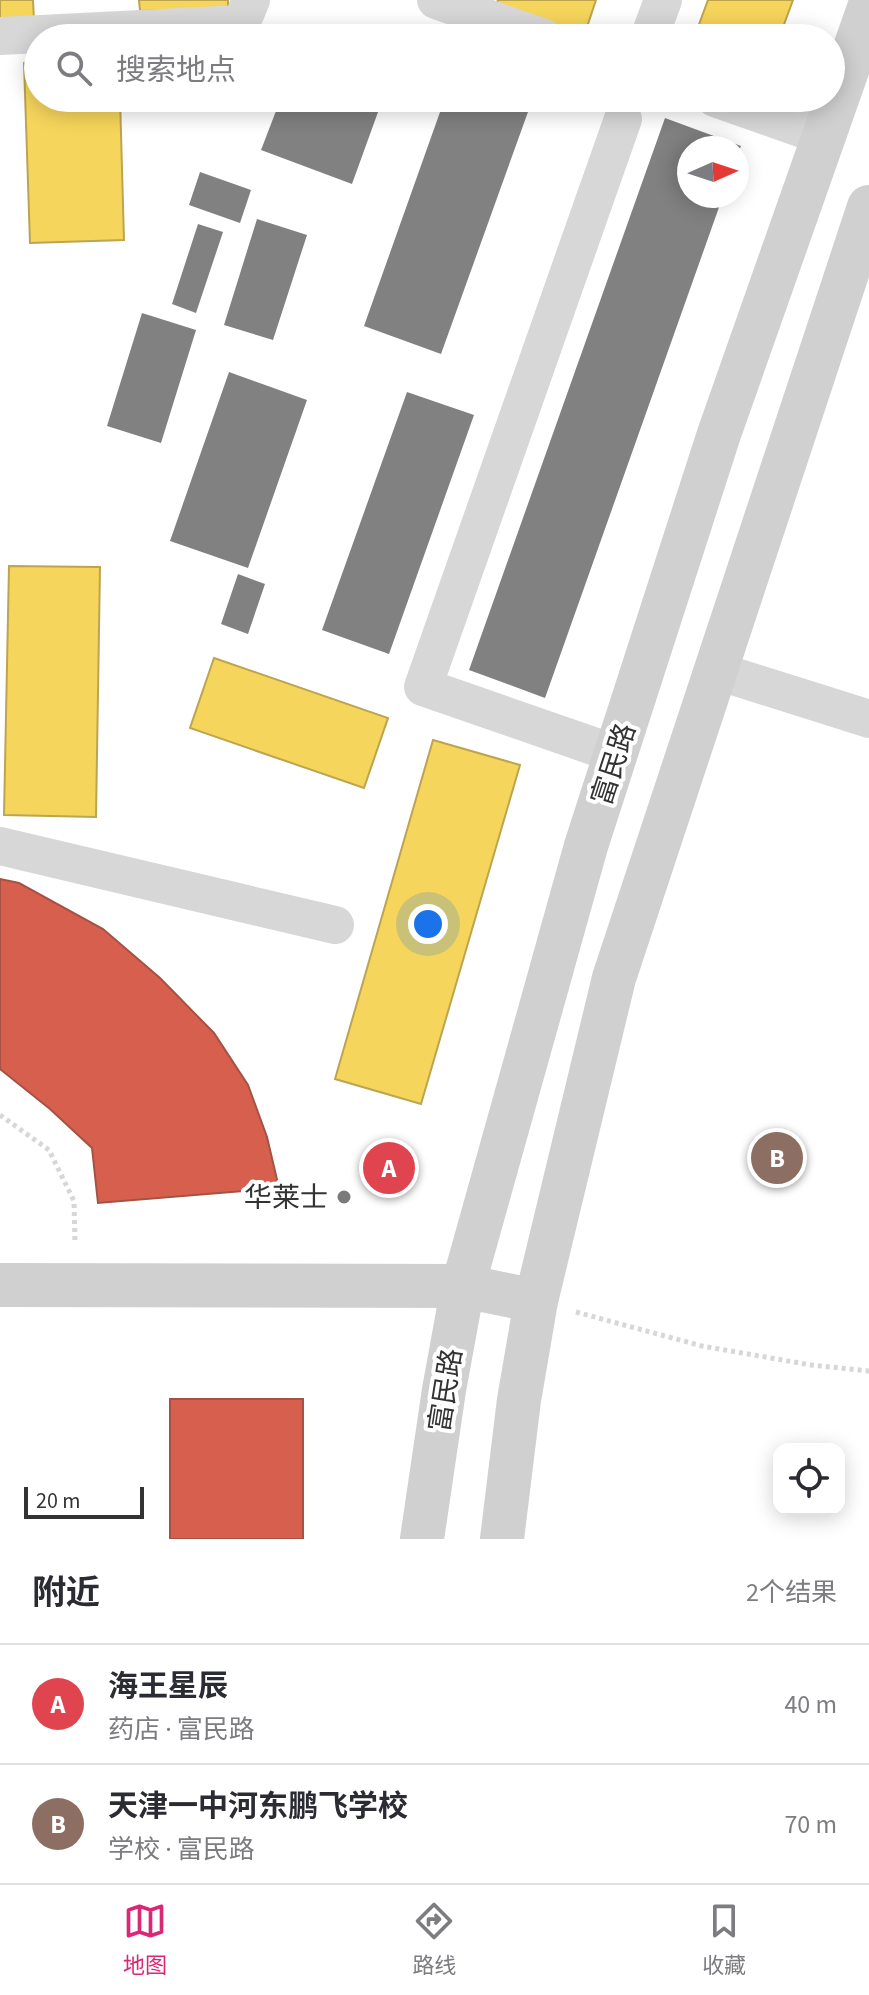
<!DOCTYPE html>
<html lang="zh">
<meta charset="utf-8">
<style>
:root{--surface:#fff;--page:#f7f7f7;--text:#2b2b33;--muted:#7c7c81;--line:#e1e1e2;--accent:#db2777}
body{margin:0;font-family:"Source Sans 3","Noto Sans SC",sans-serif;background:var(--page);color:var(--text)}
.controls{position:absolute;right:24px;bottom:24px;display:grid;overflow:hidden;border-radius:16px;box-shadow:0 4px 20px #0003}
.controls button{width:72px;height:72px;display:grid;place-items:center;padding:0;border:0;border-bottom:2px solid var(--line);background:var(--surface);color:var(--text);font:40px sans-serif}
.compass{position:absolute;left:677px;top:136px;width:72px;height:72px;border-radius:50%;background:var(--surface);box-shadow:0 4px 20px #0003;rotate:87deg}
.scale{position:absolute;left:24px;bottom:20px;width:120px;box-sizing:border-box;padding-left:8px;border:4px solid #333;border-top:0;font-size:22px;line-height:28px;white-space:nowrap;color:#333;-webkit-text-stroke:6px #fff;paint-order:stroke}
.you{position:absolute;left:428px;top:924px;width:28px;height:28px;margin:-20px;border:6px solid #fff;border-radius:50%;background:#1a73e8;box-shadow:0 0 0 12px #1a73e833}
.badge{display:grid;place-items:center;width:52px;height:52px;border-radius:50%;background:var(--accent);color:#fff;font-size:26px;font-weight:700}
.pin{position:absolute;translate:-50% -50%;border:4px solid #fff;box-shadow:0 2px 8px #0006}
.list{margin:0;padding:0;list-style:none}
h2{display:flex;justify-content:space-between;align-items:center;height:104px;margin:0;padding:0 32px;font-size:34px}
h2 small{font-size:26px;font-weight:400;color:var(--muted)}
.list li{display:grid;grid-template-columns:52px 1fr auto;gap:24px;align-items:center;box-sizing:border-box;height:120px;padding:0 32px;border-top:2px solid var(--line)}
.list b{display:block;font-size:30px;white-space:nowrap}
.list p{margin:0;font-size:26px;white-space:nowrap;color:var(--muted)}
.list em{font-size:26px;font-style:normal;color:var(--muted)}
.icon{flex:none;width:44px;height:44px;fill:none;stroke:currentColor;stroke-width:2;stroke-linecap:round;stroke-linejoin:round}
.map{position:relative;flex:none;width:869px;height:1539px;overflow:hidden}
.search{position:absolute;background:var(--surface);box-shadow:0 4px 20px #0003;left:24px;right:24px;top:24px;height:88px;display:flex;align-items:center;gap:20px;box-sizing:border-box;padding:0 28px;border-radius:44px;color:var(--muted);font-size:30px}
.sheet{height:344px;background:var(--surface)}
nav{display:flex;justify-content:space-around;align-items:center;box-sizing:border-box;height:112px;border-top:2px solid var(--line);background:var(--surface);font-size:22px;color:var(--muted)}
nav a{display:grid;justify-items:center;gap:4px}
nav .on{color:var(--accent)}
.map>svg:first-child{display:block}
.homes{fill:#f6d55c;stroke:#bca450;stroke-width:2}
.shops{fill:#d6604d;stroke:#a55245;stroke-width:2}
.building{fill:#818181}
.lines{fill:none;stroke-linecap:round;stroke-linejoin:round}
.path{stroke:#d7d7d7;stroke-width:5;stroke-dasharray:4 4;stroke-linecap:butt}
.street{stroke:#d7d7d7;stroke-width:38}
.secondary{stroke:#d0d0d0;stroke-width:44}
.poi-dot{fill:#7a7a7a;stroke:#fff;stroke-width:3}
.labels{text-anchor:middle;stroke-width:8;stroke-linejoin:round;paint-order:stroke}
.street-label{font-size:28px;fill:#333;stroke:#fff}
.poi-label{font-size:28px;fill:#333;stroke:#fff;text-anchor:end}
</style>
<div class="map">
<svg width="869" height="1539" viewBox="0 0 869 1539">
<rect width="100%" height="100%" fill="#fff"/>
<path class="homes" d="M0,0h33l1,20 -34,1z
M139,0h89v8l-88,3z
M498,0h98l-12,36 -88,-32z
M708,0h85l-14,38h-85z
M38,62v36h82l4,142 -94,3 -6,-180z
M9,566l91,1 -4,250 -92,-2z
M214,658l174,60 -24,70 -174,-60z
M433,740l87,25 -99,339 -86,-25z"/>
<path class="shops" d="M0,879l19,4 84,46 57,49 54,55 34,52 19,52 12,51 -181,15 -6,-55 -42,-39 -50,-40z
M170,1399h133v140h-133z"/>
<path class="building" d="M281,98h94l7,3 -30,83 -91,-34z
M445,98h88l-92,256 -77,-28z
M665,118l76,28 -4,10v-8h-48v48h34l-178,502 -76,-28z
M200,172l51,18 -11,33 -51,-18z
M257,219l50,16 -34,105 -49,-15z
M198,224l25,8 -27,81 -24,-9z
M142,313l54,17 -35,113 -54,-17z
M229,372l78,28 -59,168 -78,-27z
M407,392l67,23 -85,239 -67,-24z
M238,574l27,10 -17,50 -27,-10z"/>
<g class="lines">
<path class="path" d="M0,1115l49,35 25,51 1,43
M576,1312l126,34 109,19 58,6"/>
<path class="street" d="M436,0l108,38
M0,36l241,-12 10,-24
M649,38l14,-38
M715,98l108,38
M714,670l155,49
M616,754l-193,-67 200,-568
M0,846l335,79"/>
<path class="secondary" d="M0,1285l463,1 73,15
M422,1539l22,-149 19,-104 123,-440 133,-412 150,-426
M502,1539l17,-139 17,-99 78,-323 255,-771"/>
</g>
<circle class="poi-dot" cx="344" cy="1197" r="8"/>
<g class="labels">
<g class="street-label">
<text transform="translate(613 764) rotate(-72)" y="10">富民路</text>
<text transform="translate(445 1390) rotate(-81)" y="10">富民路</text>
</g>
<g class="poi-label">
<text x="328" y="1207">华莱士</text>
</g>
</g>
</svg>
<div class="controls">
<button><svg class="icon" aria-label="locate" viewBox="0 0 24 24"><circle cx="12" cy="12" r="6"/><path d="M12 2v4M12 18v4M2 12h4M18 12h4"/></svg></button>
</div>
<svg class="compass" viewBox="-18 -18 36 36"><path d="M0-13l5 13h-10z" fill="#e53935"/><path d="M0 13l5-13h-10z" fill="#7c7c81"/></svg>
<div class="scale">20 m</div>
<div class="you"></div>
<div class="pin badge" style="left:389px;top:1168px;background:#e0444e">A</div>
<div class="pin badge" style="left:777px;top:1158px;background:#8d6e63">B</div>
<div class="search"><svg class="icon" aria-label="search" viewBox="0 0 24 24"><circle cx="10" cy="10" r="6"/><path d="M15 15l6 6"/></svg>搜索地点</div>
</div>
<section class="sheet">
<h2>附近<small>2个结果</small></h2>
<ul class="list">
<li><span class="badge" style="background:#e0444e">A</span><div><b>海王星辰</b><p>药店 · 富民路</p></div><em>40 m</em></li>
<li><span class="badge" style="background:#8d6e63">B</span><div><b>天津一中河东鹏飞学校</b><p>学校 · 富民路</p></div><em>70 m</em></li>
</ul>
</section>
<nav>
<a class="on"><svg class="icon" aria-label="map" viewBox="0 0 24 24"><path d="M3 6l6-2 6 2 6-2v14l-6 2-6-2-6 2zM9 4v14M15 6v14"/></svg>地图</a>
<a><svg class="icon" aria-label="directions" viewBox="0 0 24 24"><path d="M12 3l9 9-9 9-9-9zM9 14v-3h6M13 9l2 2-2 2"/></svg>路线</a>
<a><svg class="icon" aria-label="saved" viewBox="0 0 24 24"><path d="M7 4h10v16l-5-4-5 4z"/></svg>收藏</a>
</nav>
